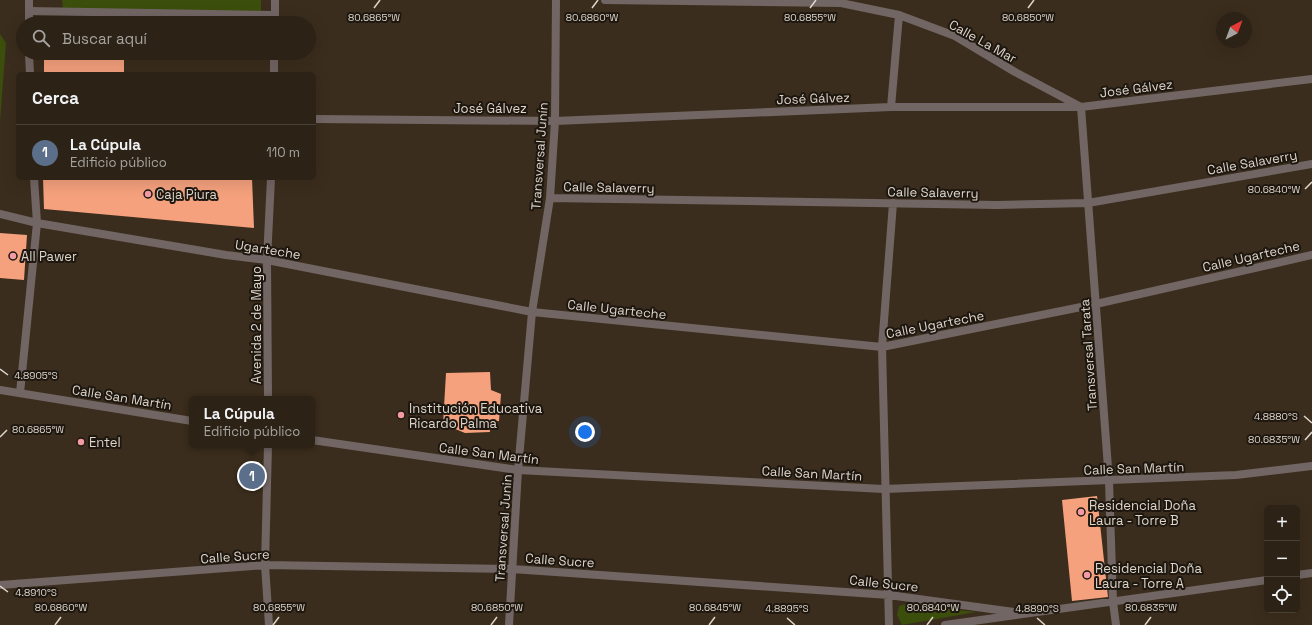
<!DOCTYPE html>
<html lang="es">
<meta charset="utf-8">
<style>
:root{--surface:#2c2216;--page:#342a1f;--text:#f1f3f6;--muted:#a6a4a1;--line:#483f35;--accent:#d93025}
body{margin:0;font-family:"Space Grotesk",sans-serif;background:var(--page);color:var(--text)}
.controls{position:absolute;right:12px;bottom:12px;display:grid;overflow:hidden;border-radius:6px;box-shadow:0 4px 16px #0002}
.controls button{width:36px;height:36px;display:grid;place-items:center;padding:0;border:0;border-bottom:1px solid var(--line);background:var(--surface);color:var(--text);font:20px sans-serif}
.compass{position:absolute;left:1216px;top:12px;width:36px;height:36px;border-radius:50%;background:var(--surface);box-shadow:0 4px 16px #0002;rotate:41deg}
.you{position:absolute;left:585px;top:432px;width:14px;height:14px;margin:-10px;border:3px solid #fff;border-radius:50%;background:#1a73e8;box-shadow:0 0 0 6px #1a73e833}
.badge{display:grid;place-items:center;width:26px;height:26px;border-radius:50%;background:var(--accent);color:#fff;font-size:13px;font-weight:700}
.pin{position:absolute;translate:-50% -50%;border:2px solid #fff;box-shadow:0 1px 4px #0006}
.popup{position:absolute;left:189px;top:396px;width:126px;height:52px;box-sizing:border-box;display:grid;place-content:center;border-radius:6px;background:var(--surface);filter:drop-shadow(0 1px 3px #0005);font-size:13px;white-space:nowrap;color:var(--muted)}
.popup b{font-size:15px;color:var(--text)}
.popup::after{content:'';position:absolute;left:50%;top:100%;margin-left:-8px;border:8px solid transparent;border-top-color:var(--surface)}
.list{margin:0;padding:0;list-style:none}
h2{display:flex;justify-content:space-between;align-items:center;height:52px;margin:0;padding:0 16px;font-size:17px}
h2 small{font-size:13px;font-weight:400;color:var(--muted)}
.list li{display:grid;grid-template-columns:26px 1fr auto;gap:12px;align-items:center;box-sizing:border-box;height:56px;padding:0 16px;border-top:1px solid var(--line)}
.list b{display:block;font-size:15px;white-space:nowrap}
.list p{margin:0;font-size:13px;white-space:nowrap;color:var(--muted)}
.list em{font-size:13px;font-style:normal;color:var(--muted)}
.icon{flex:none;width:22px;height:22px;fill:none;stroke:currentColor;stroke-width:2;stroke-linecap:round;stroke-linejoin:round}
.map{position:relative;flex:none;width:1312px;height:625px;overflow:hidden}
.search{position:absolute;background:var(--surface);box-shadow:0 4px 16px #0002;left:16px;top:16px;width:300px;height:44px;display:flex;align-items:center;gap:10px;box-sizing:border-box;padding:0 14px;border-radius:22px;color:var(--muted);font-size:15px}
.panel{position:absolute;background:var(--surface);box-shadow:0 4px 16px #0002;left:16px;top:72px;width:300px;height:108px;border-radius:6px}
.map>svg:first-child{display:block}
.green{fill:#3b4e0b}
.building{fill:#f5a17d}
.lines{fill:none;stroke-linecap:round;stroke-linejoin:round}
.minor{stroke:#726664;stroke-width:8}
.tertiary{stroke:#726664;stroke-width:8}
.ticks{fill:none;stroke:#ded6cb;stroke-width:1.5}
.poi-dot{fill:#f49aa5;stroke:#1d1710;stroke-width:1.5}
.labels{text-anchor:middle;stroke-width:4;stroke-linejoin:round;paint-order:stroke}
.street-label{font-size:13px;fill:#ded6cb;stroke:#1d1710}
.poi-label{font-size:13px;fill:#ded6cb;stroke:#1d1710;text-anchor:start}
.ticks-label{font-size:10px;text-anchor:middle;fill:#ded6cb;stroke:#1d1710;stroke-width:4;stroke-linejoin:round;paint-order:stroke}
</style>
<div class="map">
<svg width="1312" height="625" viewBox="0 0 1312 625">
<rect width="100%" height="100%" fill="#3b2d1d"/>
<path class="green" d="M62,0h199v13l-198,-4z
M0,34l6,9 -6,78z
M906,604l70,8 -74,13 -5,-10 2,-9z"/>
<path class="building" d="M44,16l74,2 2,5h-76z
M44,53h47l33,3v18h-80z
M43,178h209l2,50 -210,-19z
M0,233l27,2 -3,45 -24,-2z
M490,372l1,18 10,4 -2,27 -10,1 1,10 -25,1 -22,-9 3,-51z
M1097,496l11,101 -36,4 -10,-101z"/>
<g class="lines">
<path class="minor" d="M556,0l-1,121 -5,77 -18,114 350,35 214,-43 216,-49
M605,0l236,3 58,12 56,21 60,36 66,35 28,374 4,121 3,23
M29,11l246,4
M275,23v-23
M274,74v-21
M891,107l8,-92
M314,119l241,2 336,-14h190l231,-28
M550,198l447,7 91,-2 224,-39
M0,214l37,9 -17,170
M268,399l-1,-139 4,-82
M268,445l-3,120 4,60
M1297,575l15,-2
M0,585l265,-20 247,4 377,26 132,18
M509,625l9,-155
M889,625l-7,-278 11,-144
M945,625l322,-45"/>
<path class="tertiary" d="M29,0v23
M29,53l1,21
M34,178l3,45 189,32 41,5 265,52 -14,158
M0,390l192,31
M312,440l206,30 366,19 352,-14 76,-9"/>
</g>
<path class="ticks" d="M374,8l6,-8M592,8l6,-8M810,8l6,-8M1028,8l6,-8M1305,189l7,-7M0,369l8,6M1304,416l8,7M0,437l7,-7M1305,440l7,-8M0,586l8,6M787,618l8,7M1037,618l8,7M55,625l6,-8M273,625l6,-8M491,625l6,-8M709,625l6,-8M927,625l6,-8M1145,625l6,-8"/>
<g class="poi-dot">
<circle cx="148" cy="194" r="4"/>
<circle cx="13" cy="256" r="4"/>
<circle cx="401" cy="415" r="4"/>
<circle cx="81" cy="442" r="4"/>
<circle cx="1081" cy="512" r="4"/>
<circle cx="1087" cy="575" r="4"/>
</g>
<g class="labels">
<g class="street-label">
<text transform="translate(983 41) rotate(29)" y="5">Calle La Mar</text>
<text transform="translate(1136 88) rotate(-7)" y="5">José Gálvez</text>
<text transform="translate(813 98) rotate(-2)" y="5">José Gálvez</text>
<text x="490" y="113">José Gálvez</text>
<text transform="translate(539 156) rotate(-86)" y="5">Transversal Junín</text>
<text transform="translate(1252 162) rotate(-10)" y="5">Calle Salaverry</text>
<text transform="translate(609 187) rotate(1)" y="5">Calle Salaverry</text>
<text transform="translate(933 192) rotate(1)" y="5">Calle Salaverry</text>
<text transform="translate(268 249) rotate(9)" y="5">Ugarteche</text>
<text transform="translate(1251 256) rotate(-13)" y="5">Calle Ugarteche</text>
<text transform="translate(617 309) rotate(6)" y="5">Calle Ugarteche</text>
<text transform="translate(935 324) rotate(-11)" y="5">Calle Ugarteche</text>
<text transform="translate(256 325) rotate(-90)" y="5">Avenida 2 de Mayo</text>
<text transform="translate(1088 355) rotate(-94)" y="5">Transversal Tarata</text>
<text transform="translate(122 397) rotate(9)" y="5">Calle San Martín</text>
<text transform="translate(489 453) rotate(7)" y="5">Calle San Martín</text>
<text transform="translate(1134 468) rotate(-2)" y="5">Calle San Martín</text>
<text transform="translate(812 473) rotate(3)" y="5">Calle San Martín</text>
<text transform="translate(503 528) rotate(-86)" y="5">Transversal Junin</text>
<text transform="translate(235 556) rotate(-4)" y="5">Calle Sucre</text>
<text transform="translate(560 560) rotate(4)" y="5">Calle Sucre</text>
<text transform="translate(884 583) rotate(6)" y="5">Calle Sucre</text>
</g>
<g class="poi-label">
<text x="156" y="199">Caja Piura</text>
<text x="21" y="261">All Pawer</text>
<text x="409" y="413">Institución Educativa<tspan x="409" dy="15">Ricardo Palma</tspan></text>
<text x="89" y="447">Entel</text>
<text x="1089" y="510">Residencial Doña<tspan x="1089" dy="15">Laura - Torre B</tspan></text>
<text x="1095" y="573">Residencial Doña<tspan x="1095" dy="15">Laura - Torre A</tspan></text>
</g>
</g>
<g class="ticks-label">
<text x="374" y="21">80.6865°W</text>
<text x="592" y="21">80.6860°W</text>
<text x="810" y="21">80.6855°W</text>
<text x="1028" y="21">80.6850°W</text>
<text x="1274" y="193">80.6840°W</text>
<text x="36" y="379">4.8905°S</text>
<text x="1276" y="420">4.8880°S</text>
<text x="38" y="433">80.6865°W</text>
<text x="1274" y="443">80.6835°W</text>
<text x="36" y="596">4.8910°S</text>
<text x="61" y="611">80.6860°W</text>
<text x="279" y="611">80.6855°W</text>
<text x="497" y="611">80.6850°W</text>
<text x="715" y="611">80.6845°W</text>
<text x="933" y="611">80.6840°W</text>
<text x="1151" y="611">80.6835°W</text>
<text x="787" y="612">4.8895°S</text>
<text x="1037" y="612">4.8890°S</text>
</g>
</svg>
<div class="controls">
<button>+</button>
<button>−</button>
<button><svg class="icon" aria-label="locate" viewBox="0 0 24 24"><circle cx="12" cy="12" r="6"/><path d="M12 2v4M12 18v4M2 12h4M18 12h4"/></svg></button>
</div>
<svg class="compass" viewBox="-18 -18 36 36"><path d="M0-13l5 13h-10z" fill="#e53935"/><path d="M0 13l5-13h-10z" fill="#a6a4a1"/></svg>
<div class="you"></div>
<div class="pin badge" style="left:252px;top:476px;background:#5c6f8a">1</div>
<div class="popup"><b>La Cúpula</b>Edificio público</div>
<div class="search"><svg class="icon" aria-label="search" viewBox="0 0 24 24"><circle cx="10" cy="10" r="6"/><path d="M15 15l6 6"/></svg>Buscar aquí</div>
<section class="panel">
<h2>Cerca<small></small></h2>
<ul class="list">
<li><span class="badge" style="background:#5c6f8a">1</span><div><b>La Cúpula</b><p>Edificio público</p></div><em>110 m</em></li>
</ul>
</section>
</div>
